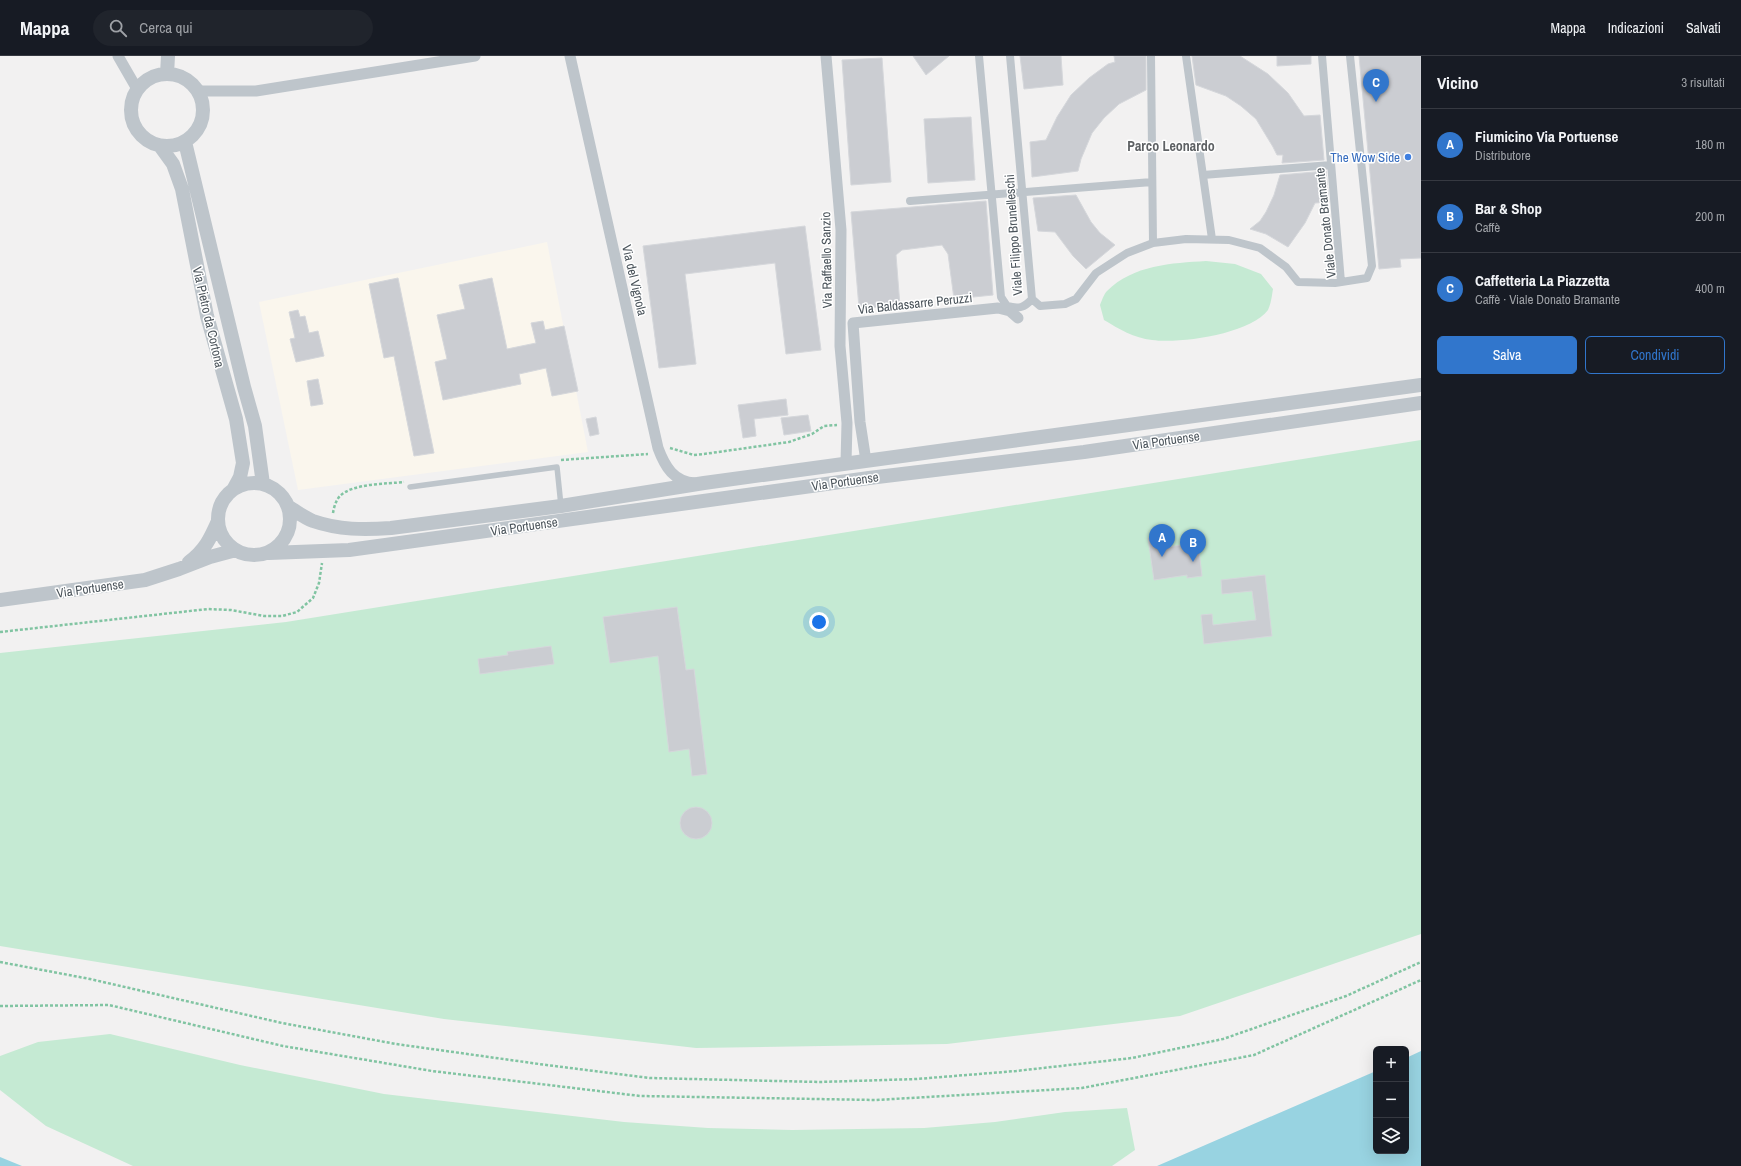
<!DOCTYPE html>
<html lang="it">
<meta charset="utf-8">
<style>
:root{--surface:#171b24;--page:#20242c;--text:#f1f3f6;--muted:#9ea1a6;--line:#363941;--accent:#3176cc}
body{margin:0;font-family:"Archivo Narrow",sans-serif;background:var(--page);color:var(--text)}
.controls{position:absolute;right:12px;bottom:12px;display:grid;overflow:hidden;border-radius:6px;box-shadow:0 4px 16px #0002}
.controls button{width:36px;height:36px;display:grid;place-items:center;padding:0;border:0;border-bottom:1px solid var(--line);background:var(--surface);color:var(--text);font:20px sans-serif}
.you{position:absolute;left:819px;top:566px;width:14px;height:14px;margin:-10px;border:3px solid #fff;border-radius:50%;background:#1a73e8;box-shadow:0 0 0 6px #1a73e833}
.badge{display:grid;place-items:center;width:26px;height:26px;border-radius:50%;background:var(--accent);color:#fff;font-size:13px;font-weight:700}
.pin{position:absolute;translate:-50% -33px;filter:drop-shadow(0 1px 2px #0008)}
.pin::after{content:'';position:absolute;top:21px;width:14px;height:12px;background:inherit;clip-path:polygon(0 0,100% 0,50% 100%)}
.list{margin:0;padding:0;list-style:none}
h2{display:flex;justify-content:space-between;align-items:center;height:52px;margin:0;padding:0 16px;font-size:17px}
h2 small{font-size:13px;font-weight:400;color:var(--muted)}
.list li{display:grid;grid-template-columns:26px 1fr auto;gap:12px;align-items:center;box-sizing:border-box;height:72px;padding:0 16px;border-top:1px solid var(--line)}
.list b{display:block;font-size:15px;white-space:nowrap}
.list p{margin:0;font-size:13px;white-space:nowrap;color:var(--muted)}
.list em{font-size:13px;font-style:normal;color:var(--muted)}
.actions{display:flex;gap:8px;padding:12px 16px}
.actions a{flex:1;padding:9px 0;border:1px solid var(--accent);border-radius:6px;text-align:center;font-size:14px;color:var(--accent)}
.actions .main{background:var(--accent);color:#fff}
.icon{flex:none;width:22px;height:22px;fill:none;stroke:currentColor;stroke-width:2;stroke-linecap:round;stroke-linejoin:round}
.map{position:relative;flex:none;width:1421px;height:1110px;overflow:hidden}
header{display:flex;align-items:center;gap:24px;box-sizing:border-box;height:56px;padding:0 20px;background:var(--surface);border-bottom:1px solid var(--line)}
header strong{font-size:19px}
nav{display:flex;gap:22px;margin-inline-start:auto;font-size:14px}
.search{width:280px;height:36px;background:var(--page);display:flex;align-items:center;gap:10px;box-sizing:border-box;padding:0 14px;border-radius:22px;color:var(--muted);font-size:15px}
main{display:flex}
aside{flex:1;background:var(--surface)}
.map>svg:first-child{display:block}
.commercial{fill:#faf6ed}
.green{fill:#c5ead3}
.water{fill:#98d3e1}
.building{fill:#cbcdd2;stroke:#d5d7db}
.lines{fill:none;stroke-linecap:round;stroke-linejoin:round}
.path{stroke:#81c4a2;stroke-width:2.5;stroke-dasharray:3 2;stroke-linecap:butt}
.service{stroke:#bec5cb;stroke-width:5.5}
.pedestrian{stroke:#bec5cb;stroke-width:8}
.minor{stroke:#bec5cb;stroke-width:11}
.tertiary{stroke:#bec5cb;stroke-width:14}
.shop-dot{fill:#3f7fe0;stroke:#fff;stroke-width:1.5}
.labels{text-anchor:middle;stroke-width:3;stroke-linejoin:round;paint-order:stroke}
.shop-label{font-size:13px;fill:#366cbe;stroke:#fff;text-anchor:end}
.street-label{font-size:13px;fill:#4b545b;stroke:#fff}
.neighbourhood-label{font-size:14px;font-weight:bold;fill:#5e6164;stroke:#fff}
</style>
<header>
<strong>Mappa</strong>
<div class="search"><svg class="icon" aria-label="search" viewBox="0 0 24 24"><circle cx="10" cy="10" r="6"/><path d="M15 15l6 6"/></svg>Cerca qui</div>
<nav><a>Mappa</a><a>Indicazioni</a><a>Salvati</a></nav>
</header>
<main>
<div class="map">
<svg width="1421" height="1110" viewBox="0 0 1421 1110">
<rect width="100%" height="100%" fill="#f2f1f1"/>
<path class="commercial" d="M547,186l41,210 -290,38 -39,-188z"/>
<path class="green" d="M1206,205l29,3 26,10 12,15c-1,6 -2,15 -5,21 -18,24 -88,34 -116,30 -18,-2 -33,-11 -48,-20l-4,-15c2,-5 4,-11 7,-14 26,-26 65,-28 99,-30z
M1421,384v494l-241,82 -233,28 -251,4 -252,-29 -444,-73v-293l286,-31z
M110,978l130,31 144,29 240,28 84,6 84,2 132,-2 71,-6 70,-10 62,-4 8,42 -23,16h-979l-87,-40 -46,-36v-34l38,-14z"/>
<path class="water" d="M1421,995v115h-264l219,-95v80h30v-93z
M0,1101l22,9h-22z"/>
<path class="building" d="M913,0h36l-23,19z
M1020,0h41l2,29 -39,4z
M1114,0h32v34l-27,14 -15,14 -12,15 -11,26 -3,12 -46,6 -2,-35 16,-2 11,-23 14,-22 18,-17 19,-14 7,-2z
M1192,0h48l28,18 20,19 16,23 16,-1 4,45 -42,3 1,-8h-6l-4,-8 -17,-28 -15,-13 -15,-10 -30,-11z
M1277,0h34v8l-34,2z
M1359,0h62v202l-21,1 1,8 -22,2z
M882,2l9,124 -40,3 -9,-125z
M971,61l4,63 -47,3 -4,-64z
M1326,115l3,31 -14,1 -10,20 -17,24 -22,-13 -16,-5 10,-8 6,-9 8,-17 6,-20z
M1076,139l15,27 9,11 15,12 -29,24 -13,-13 -18,-24 -17,-1 -5,-33z
M986,145l7,94 -39,4 -6,-45 -6,-9 -40,5 -6,5 4,51 -41,2 -8,-96z
M805,170l16,124 -35,4 -11,-91 -90,11 11,90 -37,4 -16,-122z
M398,222l36,175 -20,3 -20,-100 -10,2 -15,-74z
M492,222l15,71 29,-6 -5,-20 12,-2 2,9 19,-4 14,65 -26,5 -6,-28 -27,6 2,10 -78,16 -8,-38 12,-3 -10,-44 28,-6 -6,-24z
M298,254l2,7 5,-1 4,17 9,-2 6,25 -28,6 -6,-23 5,-1 -6,-26z
M318,323l5,25 -12,2 -4,-25z
M786,343l2,16 -34,4 2,17 -13,2 -5,-33z
M808,359l3,16 -27,4 -3,-17z
M596,361l3,17 -9,2 -4,-17z
M1165,480l2,11 31,-4 4,33 -15,2v-3l-33,5 -6,-42z
M1265,519l7,61 -68,8 -3,-29 11,-1 1,11 43,-5 -4,-29 -30,3 -1,-14z
M677,551l9,63 8,-1 13,105 -15,2 -3,-27 -20,3 -11,-96 -48,7 -7,-46z
M551,590l3,18 -74,10 -2,-15 30,-4 -1,-3z
M680 767a16 16 0 1 1 32 0a16 16 0 1 1-32 0Z"/>
<g class="lines">
<path class="path" d="M670,392l24,7 10,-1 85,-12 23,-8 12,-8 13,-1
M561,404l87,-6
M333,457c1,-6 3,-13 7,-17 13,-13 47,-12 64,-14
M0,576l208,-23 23,1 33,6h18l15,-4 16,-14 6,-15 3,-20
M0,906l90,17 192,44 114,21 143,20 111,14 170,4 97,-3 99,-8 116,-13 91,-19 123,-43 75,-34
M0,950l109,-1 174,41 149,25 208,25 236,4 206,-12 172,-33 167,-75"/>
<path class="service" d="M410,431l147,-20 4,39"/>
<path class="pedestrian" d="M979,0l22,241 6,9c12,3 17,2 25,-7l-22,-243
M1151,0l2,187
M1186,0l26,183
M1322,0l19,226
M1203,119l128,-10
M910,145l242,-19
M1032,243l8,7 25,-2 11,-5 20,-26 31,-20 26,-10 33,-4 43,1 31,8 26,19 12,15 37,1 32,-5 5,-12 -22,-210"/>
<path class="minor" d="M118,0l19,33
M570,0l88,392c7,19 16,34 37,35
M826,0l15,174 -1,116 7,77 -1,40
M198,35h58l219,-35
M866,405l-6,-39 -7,-99 145,-15 12,3 8,7"/>
<path class="tertiary" d="M131 54a36 36 0 1 1 72 0a36 36 0 1 1-72 0Z
M167,18l1,-18
M185,86l59,245 11,39 8,58
M160,90l13,18 9,25 25,127 29,103 7,44 -3,14 -7,13
M218 463a36 36 0 1 1 72 0a36 36 0 1 1-72 0Z
M289,451c7,4 16,11 24,14 26,9 51,9 78,7l170,-22 143,-23 717,-98
M269,497l80,-3 520,-72 215,-26 337,-49
M189,506c16,-12 21,-23 29,-41
M0,544l145,-20 34,-11 31,-12 26,-7"/>
</g>
<circle class="shop-dot" cx="1408" cy="101" r="4"/>
<g class="labels">
<g class="shop-label">
<text x="1400" y="106">The Wow Side</text>
</g>
<g class="street-label">
<text transform="translate(1325 167) rotate(-96)" y="5">Viale Donato Bramante</text>
<text transform="translate(1013 179) rotate(-94)" y="5">Viale Filippo Brunelleschi</text>
<text transform="translate(826 204) rotate(-91)" y="5">Via Raffaello Sanzio</text>
<text transform="translate(635 224) rotate(77)" y="5">Via del Vignola</text>
<text transform="translate(915 247) rotate(-6)" y="5">Via Baldassarre Peruzzi</text>
<text transform="translate(209 261) rotate(77)" y="5">Via Pietro da Cortona</text>
<text transform="translate(1166 384) rotate(-8)" y="5">Via Portuense</text>
<text transform="translate(845 425) rotate(-8)" y="5">Via Portuense</text>
<text transform="translate(524 470) rotate(-8)" y="5">Via Portuense</text>
<text transform="translate(90 532) rotate(-8)" y="5">Via Portuense</text>
</g>
<g class="neighbourhood-label">
<text x="1171" y="95">Parco Leonardo</text>
</g>
</g>
</svg>
<div class="controls">
<button>+</button>
<button>−</button>
<button><svg class="icon" aria-label="layers" viewBox="0 0 24 24"><path d="M12 4l9 5-9 5-9-5zM3 14l9 5 9-5"/></svg></button>
</div>
<div class="you"></div>
<div class="pin badge" style="left:1162px;top:501px">A</div>
<div class="pin badge" style="left:1193px;top:506px">B</div>
<div class="pin badge" style="left:1376px;top:46px">C</div>
</div>
<aside>
<h2>Vicino<small>3 risultati</small></h2>
<ul class="list">
<li><span class="badge">A</span><div><b>Fiumicino Via Portuense</b><p>Distributore</p></div><em>180 m</em></li>
<li><span class="badge">B</span><div><b>Bar &amp; Shop</b><p>Caffè</p></div><em>200 m</em></li>
<li><span class="badge">C</span><div><b>Caffetteria La Piazzetta</b><p>Caffè · Viale Donato Bramante</p></div><em>400 m</em></li>
</ul>
<div class="actions"><a class="main">Salva</a><a>Condividi</a></div>
</aside>
</main>
